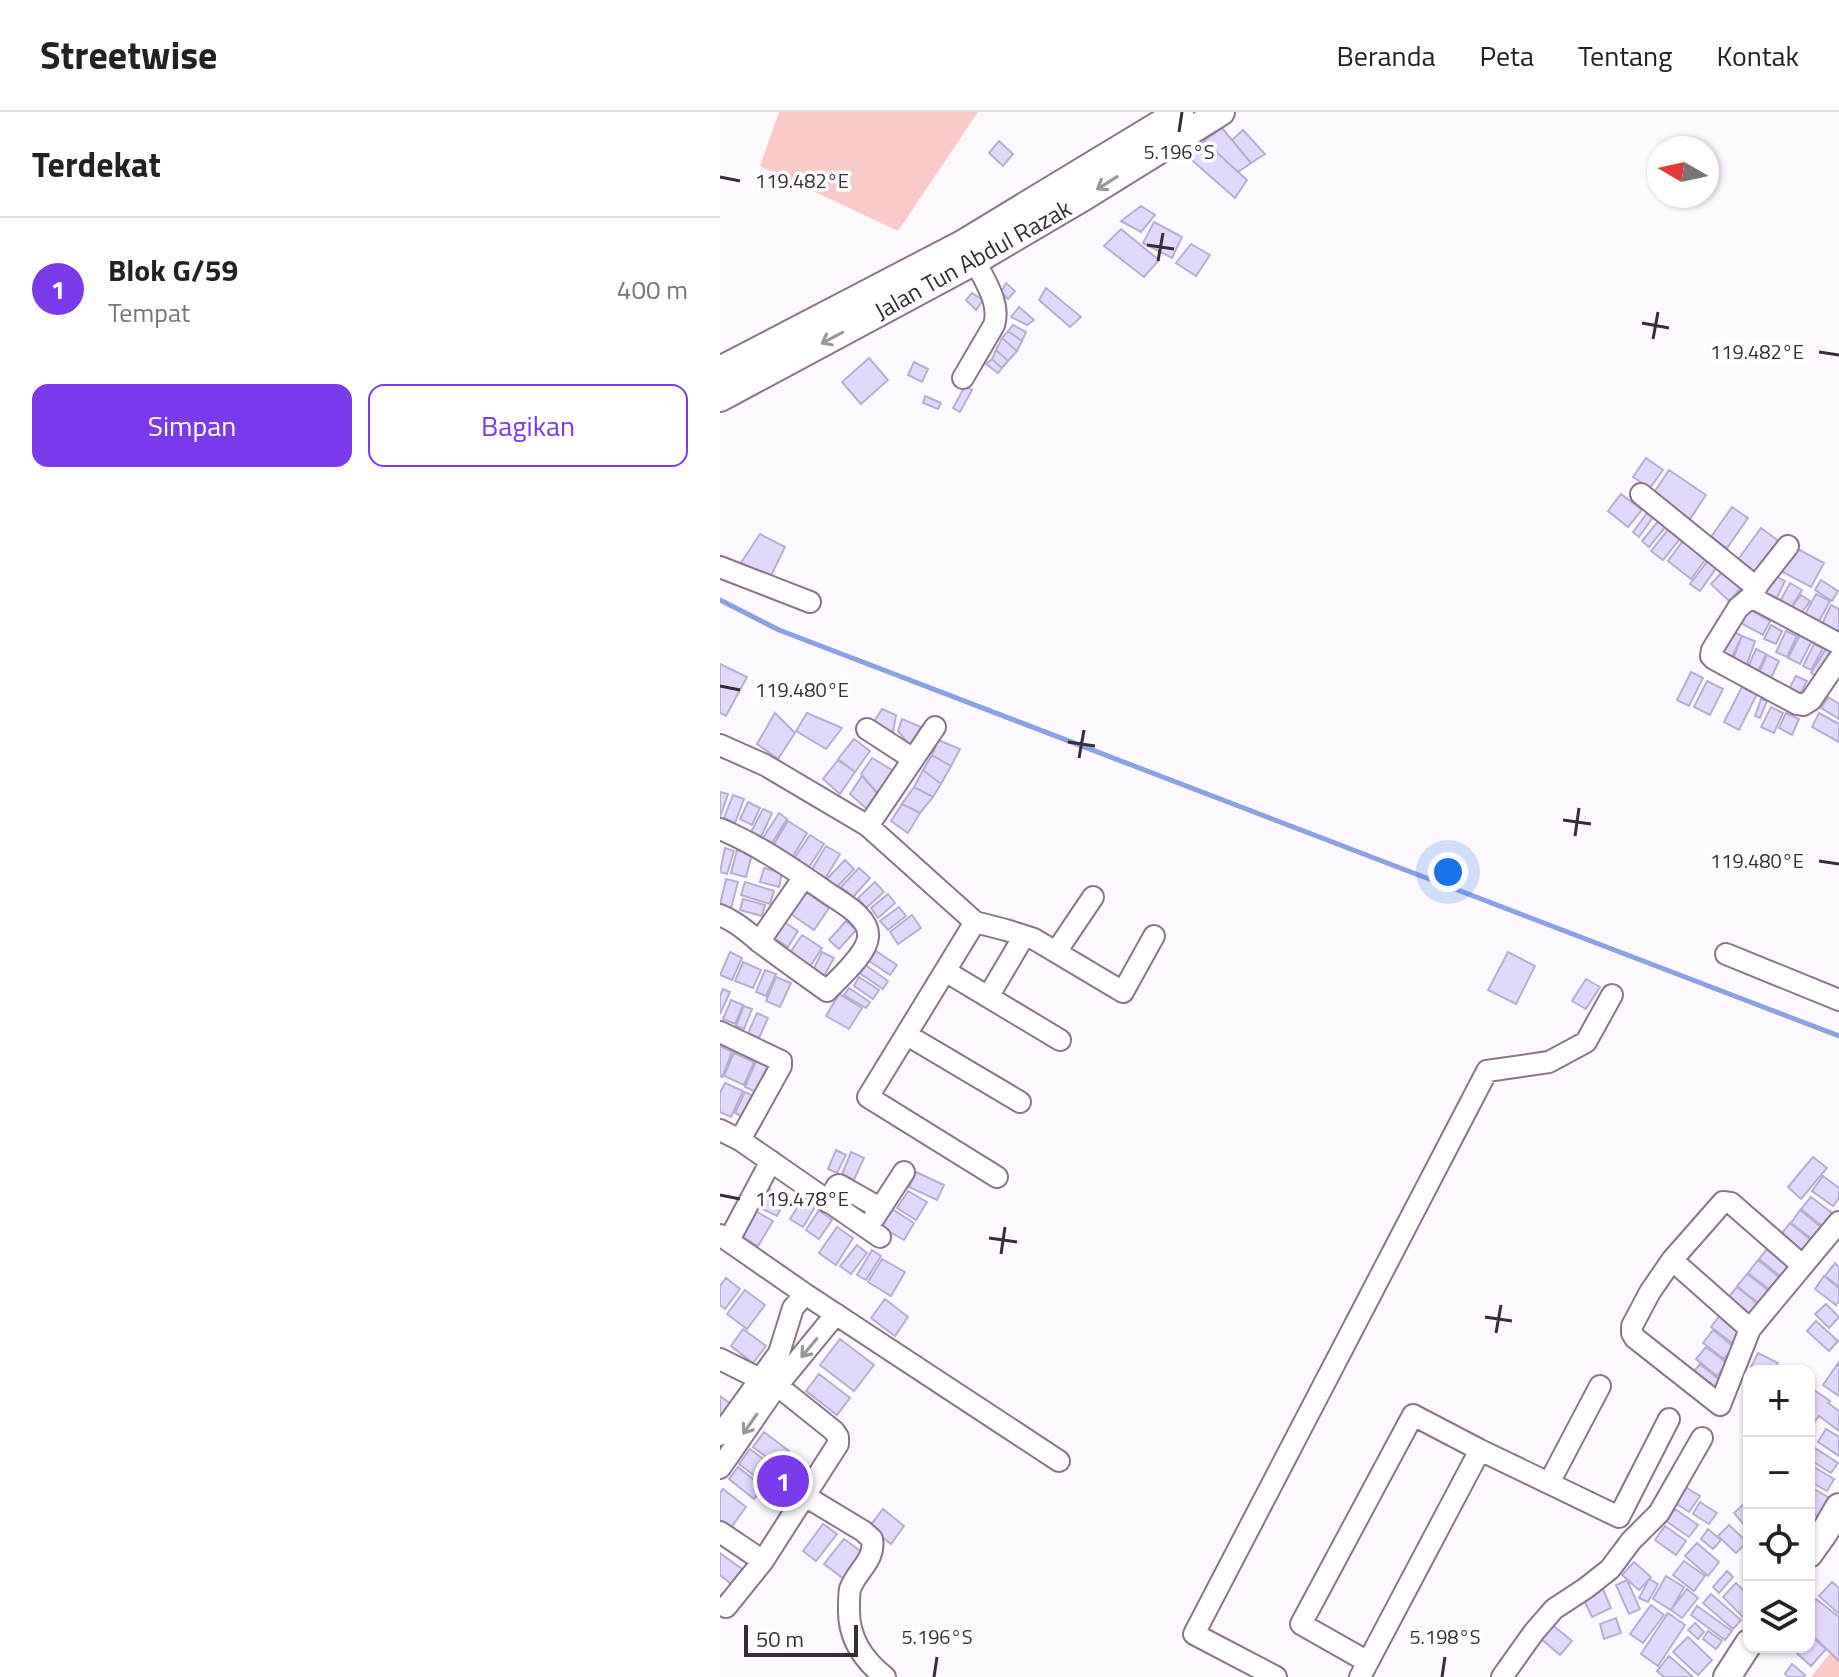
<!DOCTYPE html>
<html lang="id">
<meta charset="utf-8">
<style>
:root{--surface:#fff;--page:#f6f6f6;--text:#222;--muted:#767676;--line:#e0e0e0;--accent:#7c3aed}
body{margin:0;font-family:"Titillium Web",sans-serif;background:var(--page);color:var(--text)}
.controls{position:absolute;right:24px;bottom:24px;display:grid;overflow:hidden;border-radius:16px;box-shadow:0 2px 6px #0004}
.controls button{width:72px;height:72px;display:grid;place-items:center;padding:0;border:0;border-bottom:2px solid var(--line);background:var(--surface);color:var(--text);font:40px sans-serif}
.compass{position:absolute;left:927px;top:24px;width:72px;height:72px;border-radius:50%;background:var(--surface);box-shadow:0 2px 6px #0004;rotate:279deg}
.scale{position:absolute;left:24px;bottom:20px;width:114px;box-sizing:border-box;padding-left:8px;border:4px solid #372d37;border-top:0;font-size:22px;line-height:28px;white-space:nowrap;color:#372d37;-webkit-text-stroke:6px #fff;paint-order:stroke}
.you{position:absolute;left:728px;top:760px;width:28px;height:28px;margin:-20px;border:6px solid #fff;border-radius:50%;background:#1a73e8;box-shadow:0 0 0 12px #1a73e833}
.badge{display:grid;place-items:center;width:52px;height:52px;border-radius:50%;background:var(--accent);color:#fff;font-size:26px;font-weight:700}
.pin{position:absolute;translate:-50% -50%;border:4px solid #fff;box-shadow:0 2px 8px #0006}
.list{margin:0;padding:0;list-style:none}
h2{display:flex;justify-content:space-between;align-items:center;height:104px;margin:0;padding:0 32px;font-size:34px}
h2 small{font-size:26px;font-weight:400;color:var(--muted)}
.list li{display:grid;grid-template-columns:52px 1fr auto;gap:24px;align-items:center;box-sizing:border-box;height:144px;padding:0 32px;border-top:2px solid var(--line)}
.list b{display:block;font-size:30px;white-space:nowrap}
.list p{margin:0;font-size:26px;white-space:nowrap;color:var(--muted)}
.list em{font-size:26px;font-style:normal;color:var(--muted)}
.actions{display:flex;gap:16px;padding:24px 32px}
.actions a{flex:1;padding:18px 0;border:2px solid var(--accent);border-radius:16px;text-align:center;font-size:28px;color:var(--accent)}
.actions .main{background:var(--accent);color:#fff}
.icon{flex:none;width:44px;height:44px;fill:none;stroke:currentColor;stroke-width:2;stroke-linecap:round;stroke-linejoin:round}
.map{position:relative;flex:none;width:1119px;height:1565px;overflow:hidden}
header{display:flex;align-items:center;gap:48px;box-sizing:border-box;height:112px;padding:0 40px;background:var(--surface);border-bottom:2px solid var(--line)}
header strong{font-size:38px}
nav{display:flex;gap:44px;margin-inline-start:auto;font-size:28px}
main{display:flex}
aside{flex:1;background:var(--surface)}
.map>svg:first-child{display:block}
.green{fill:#facac9}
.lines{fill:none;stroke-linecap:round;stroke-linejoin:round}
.stream{stroke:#8ba1e4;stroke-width:5}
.building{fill:#e1d8fb;stroke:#b7aecf;stroke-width:2}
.minor-casing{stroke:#8c748d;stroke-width:24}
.major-casing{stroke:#8c748d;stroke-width:30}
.minor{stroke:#fff;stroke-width:20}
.major{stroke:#fff;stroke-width:26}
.oneway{stroke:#9b969b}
.ticks{fill:none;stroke:#372d37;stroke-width:3}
.labels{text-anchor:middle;stroke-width:7;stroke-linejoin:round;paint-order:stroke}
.street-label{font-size:24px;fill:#372d37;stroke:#fff}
.ticks-label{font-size:20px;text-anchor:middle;fill:#372d37;stroke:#fff;stroke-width:7;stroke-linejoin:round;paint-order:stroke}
</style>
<header>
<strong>Streetwise</strong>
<nav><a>Beranda</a><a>Peta</a><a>Tentang</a><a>Kontak</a></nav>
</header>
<main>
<aside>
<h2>Terdekat<small></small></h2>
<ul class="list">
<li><span class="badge">1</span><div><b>Blok G/59</b><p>Tempat</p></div><em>400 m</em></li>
</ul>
<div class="actions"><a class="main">Simpan</a><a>Bagikan</a></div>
</aside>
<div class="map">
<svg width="1119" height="1565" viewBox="0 0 1119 1565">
<rect width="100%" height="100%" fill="#fef9fe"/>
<path class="green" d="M59,0h199l-80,119 -138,-65z
M1119,1530v35h-28z"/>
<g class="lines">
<path class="stream" d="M0,488l59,30 1060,406"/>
</g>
<path class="building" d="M502,16l29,35 -13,9 -34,-31z
M523,18l22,24 -14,9 -19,-23z
M279,29l14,13 -10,12 -14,-13z
M484,29l43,39 -12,18 -49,-43z
M421,94l14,9 -14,17 -20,-11z
M434,110l28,15 -10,21 -29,-15z
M401,117l38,31 -15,17 -40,-31z
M471,132l19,11 -14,21 -20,-13z
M286,171l9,8 -7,8 -7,-7z
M326,176l35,29 -11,10 -31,-27z
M252,181l11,7 -7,10 -10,-10z
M299,195l15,13 -7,5 -16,-8z
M293,213l13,7 -4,9 -14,-10z
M288,219l14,10 -5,10 -15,-13z
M282,226l15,13 -9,10 -12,-11z
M276,238l12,11 -6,7 -10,-9z
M149,246l19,22 -27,24 -19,-22z
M272,247l10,9 -4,5 -12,-9z
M194,250l14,7 -6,13 -14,-7z
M245,274l7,4 -12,22 -7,-4z
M205,284l16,7 -3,6 -15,-6z
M926,346l17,12 -13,18 -17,-11z
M949,358l37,25 -18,27 -37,-25z
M901,382l21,16 -14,17 -20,-16z
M1012,395l16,11 -21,30 -16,-11z
M927,401l6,4 -14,20 -6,-5z
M940,407l7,6 -18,22 -7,-6z
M951,414l12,9 -20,25 -12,-9z
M1041,416l19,14 -24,33 -19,-14z
M40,422l25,13 -17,35 -30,-15z
M965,426l23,18 -17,23 -23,-18z
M1074,435l30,16 -13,24 -30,-16z
M990,446l9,6 -19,27 -10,-7z
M1004,458l18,17 -13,14 -18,-17z
M1053,463l12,6 -10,21 -12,-6z
M1101,468l17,11 -6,10 -17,-11z
M1070,471l12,7 -13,21 -11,-6z
M1096,482l14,7 -13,24 -14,-7z
M1081,483l9,6 -12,17 -9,-7z
M1111,493l8,4v26l-18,-9z
M1027,496l23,13 -7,14 -24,-13z
M1051,513l11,6 -6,13 -12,-5z
M1008,517l14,7 -12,25 -14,-7z
M1066,519l11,5 -10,21 -11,-5z
M1080,523l12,6 -12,23 -12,-6z
M1022,524l13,5 -9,26 -14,-5z
M1094,532l9,4 -12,22 -8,-4z
M1106,536l11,7 -15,25 -11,-7z
M1036,537l10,5 -8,18 -10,-5z
M1047,543l12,6 -9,19 -12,-5z
M0,552l27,13 -21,39 -6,-3z
M971,560l12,6 -14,28 -12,-6z
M1076,564l11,5 -7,13 -11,-5z
M987,569l16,8 -13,26 -16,-8z
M1022,575l15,7 -18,36 -15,-8z
M1108,585l11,7v15l-18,-11z
M1041,587l6,2 -7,17 -5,-2z
M1051,595l12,6 -9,20 -13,-6z
M162,597l14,6 -3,17 -20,-9z
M55,601l20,20 -17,26 -21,-15z
M87,601l35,15 -16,21 -30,-18z
M1066,601l13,6 -7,16 -13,-7z
M1099,601l20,11v18l-27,-15z
M182,607l19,8 -10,20 -13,-16z
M134,627l16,12 -15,21 -17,-13z
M218,628l22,9 -9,17 -19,-11z
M212,643l19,11 -10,18 -18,-14z
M152,646l25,15 -19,21 -17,-20z
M118,648l17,12 -15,22 -17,-15z
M203,658l18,14 -8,13 -19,-10z
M142,664l16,18 -11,15 -17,-15z
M194,675l19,10 -13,16 -18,-9z
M0,680l8,2 -8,24z
M13,683l11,4 -9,24 -11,-5z
M28,690l12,6 -8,17 -12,-6z
M182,692l18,9 -12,20 -17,-12z
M43,697l9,4 -11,24 -10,-5z
M59,701l8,6 -15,24 -9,-5z
M68,709l19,12 -14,23 -19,-12z
M90,723l14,9 -15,23 -14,-10z
M106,734l14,8 -15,25 -14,-8z
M5,736l9,3 -7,23 -7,-2z
M17,738l15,4 -6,23 -15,-4z
M125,748l9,9 -18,19 -9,-9z
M44,756l18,5 -3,14 -19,-5z
M139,756l11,10 -17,19 -12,-10z
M6,767l12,3 -7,26 -11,-3z
M25,770l29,9 -4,13 -29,-9z
M155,770l9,10 -18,16 -8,-10z
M83,778l26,18 -15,22 -26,-18z
M168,782l7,9 -17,15 -7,-10z
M23,787l22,6 -3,11 -22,-6z
M179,795l7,9 -18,14 -8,-9z
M192,803l9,13 -23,16 -8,-12z
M126,809l10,9 -17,19 -10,-9z
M64,810l14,9 -10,16 -14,-9z
M82,823l20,13 -13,20 -20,-14z
M156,839l21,14 -7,10 -21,-14z
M10,840l12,6 -10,22 -12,-5z
M102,840l12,6 -10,18 -11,-6z
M788,840l27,14 -19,38 -28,-14z
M23,850l18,8 -8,18 -18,-7z
M144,852l24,17 -5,8 -25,-17z
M45,858l11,4 -10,22 -10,-4z
M56,865l15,6 -11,24 -14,-6z
M139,865l20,13 -6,9 -19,-13z
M866,867l14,8 -14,22 -14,-8z
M129,876l21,14 -4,6 -22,-13z
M3,877l7,3 -10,22v-18z
M119,882l23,14 -13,21 -23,-13z
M11,888l12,5 -8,19 -12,-5z
M24,894l8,3 -8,20 -8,-3z
M37,901l11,5 -9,20 -11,-5z
M0,934l12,6 -10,25 -2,-1z
M14,941l20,9 -10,23 -20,-9z
M36,949l14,6 -12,26 -13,-6z
M5,971l18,8 -12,26 -11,-5v-19z
M25,980l11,5 -10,21 -11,-5z
M116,1038l10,5 -9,18 -9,-4z
M131,1040l13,6 -10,22 -12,-6z
M1093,1045l14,11 -26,31 -13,-12z
M196,1060l28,13 -7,15 -28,-13z
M1103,1064l16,12v10l-6,8 -21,-15z
M49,1077l17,9 -9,18 -17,-8z
M188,1079l19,11 -11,18 -19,-12z
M1091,1085l21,16 -10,13 -21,-17z
M82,1088l13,7 -12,20 -13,-8z
M172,1097l22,14 -10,17 -23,-13z
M34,1098l19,11 -15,25 -18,-11z
M99,1098l13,10 -13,19 -13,-9z
M1080,1098l21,17 -9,12 -21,-16z
M1070,1111l21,17 -10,12 -21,-16z
M117,1115l16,11 -17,27 -17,-12z
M137,1133l10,8 -16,21 -11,-8z
M1049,1135l21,17 -10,12 -21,-17z
M152,1138l9,6 -15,24 -9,-5z
M162,1147l23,13 -14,24 -23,-14z
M1038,1148l21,17 -10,12 -21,-16z
M1115,1151l4,4v20l-14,-11z
M1027,1162l21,16 -10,13 -21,-17z
M1104,1164l15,12v13l-3,4 -21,-16z
M6,1166l14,11 -15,20 -5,-4v-19z
M1017,1175l21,17 -10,12 -21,-17z
M25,1178l20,15 -18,24 -20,-15z
M165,1187l23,18 -13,19 -24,-18z
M1106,1192l13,13 -10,11 -14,-14z
M1001,1202l21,17 -10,12 -21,-16z
M1096,1209l22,20 -9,10 -22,-20z
M23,1217l23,17 -13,17 -22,-17z
M993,1218l21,17 -10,12 -21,-16z
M120,1227l34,26 -20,26 -34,-26z
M986,1235l21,16 -10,13 -21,-17z
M1038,1241l20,10 -4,8h-14l-9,-4z
M1119,1250v34l-16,-11z
M980,1252l21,17 -10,12 -21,-17z
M99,1262l31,24 -13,17 -31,-24z
M1094,1278l16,11 -2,2 11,8v20l-20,-15 -10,13v-32z
M0,1284l14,10 -14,18z
M1106,1317l13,8v19l-21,-14z
M44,1320l25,19 -11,15 -25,-19z
M1089,1332l29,19 -7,10 -22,-14z
M30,1337l25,19 -11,15 -25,-19z
M1089,1352l25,15 -7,12 -18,-10z
M18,1355l25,20 -9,12 -25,-20z
M57,1356l21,15 -9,12 -21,-16z
M962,1373l18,11 -11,16 -17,-11z
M1089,1374l24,14 -11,19 -13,-8z
M3,1377l23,18 -16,22 -10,-8v-28z
M980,1390l17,11 -8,11 -16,-10z
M1026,1390l3,4v19l-3,2 -12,-14z
M163,1397l21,17 -13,18 -22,-17z
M955,1397l23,16 -9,12 -23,-16z
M103,1412l14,10 -21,27 -13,-10z
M1009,1413l18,17 -11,11 -18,-17z
M945,1414l21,15 -10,14 -21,-15z
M988,1417l13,11 -8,9 -12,-10z
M124,1427l19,14 -19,26 -20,-15z
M977,1431l22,19 -11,14 -23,-20z
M0,1441l22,16 -11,15 -11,-9z
M964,1449l21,15 -11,15 -21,-16z
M914,1450l17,15 -12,13 -17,-15z
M1007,1459l6,6 -14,16 -6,-6z
M946,1464l18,11 -13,23 -18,-11z
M929,1467l9,5 -10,18 -9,-4z
M907,1468l13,29 -11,5 -13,-29z
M1112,1470l7,6v26l-20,-18z
M1016,1471l13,13v21l-3,3 -23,-23z
M882,1475l9,21 -19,9 -10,-21z
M967,1477l11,9 -16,20 -11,-8z
M991,1482l30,26 -8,9 -30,-26z
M1096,1487l23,18v44l-30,-29v-25z
M931,1493l13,10 -21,28 -13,-9z
M977,1494l35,25 -7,9 -34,-25z
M948,1501l17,12 -27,41 -17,-12z
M896,1506l5,15 -17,6 -4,-15z
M830,1511l22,18 -12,14 -21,-18z
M975,1511l9,9 -6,7 -10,-9z
M988,1519l14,10 -6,8 -13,-10z
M1089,1522l17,15 -15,17 -21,-19h19z
M968,1525l24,23 -14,15 -25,-23z
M949,1544l24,21h-29l-7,-6z
M1072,1552l13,11 -1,2h-16l-3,-3z"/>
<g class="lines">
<defs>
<path id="minor" d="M243,266l31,-53c7,-22 -10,-45 -19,-64
M921,382l115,93
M1068,434l-29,37 -8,14 -13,11 -26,42 -1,6 3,3 83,45 6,1 8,-5 28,-41
M0,455l90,35
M1031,485l88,47
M147,617l46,30
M0,633l45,20 103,61 107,96 -107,175 129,80
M148,714l67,-99
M0,717c36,15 70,38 102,60 12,9 26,16 36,26 6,6 11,14 10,22 -1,17 -29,41 -41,54 -22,-16 -44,-31 -66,-48 -14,-11 -24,-21 -41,-28
M255,810l31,8 28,9 89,53 31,-56
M39,830l45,-65
M336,840l37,-55
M1006,842l113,46
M225,859l115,69
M268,885l36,-61
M0,920l61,29v5l-41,74
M187,923l113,67
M0,1018l20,10 140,97
M108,1090l9,-16 2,-1 41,23
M154,1106l30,-46
M0,1123l85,59 254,167
M9,1128l42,-79
M952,1148l78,69
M1082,1153l-71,-62 -8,-1 -51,58 -22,32 -18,34v7l3,5 85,67 30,-76 89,-107
M0,1247l64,32 50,40 4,6v7l-75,117 -43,-29
M0,1323l59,-82 14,-45 12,-14
M0,1356l56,-81 60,-73
M829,1371l51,-97
M85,1384l58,35 9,8c4,21 -15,31 -22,50 -1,5 -1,13 -1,19 -1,29 13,51 36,69
M6,1495l37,-46
M648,1550l-67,-38 112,-209 67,35 139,67 50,-98
M556,1565l-82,-43 293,-563 62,-9 37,-20 26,-47
M640,1565l120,-227
M782,1565l32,-45 20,-23 32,-21 24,-19 21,-28 28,-28 43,-75"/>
<path id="major" d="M0,258l242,-126 218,-132
M0,286l255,-137 107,-63 139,-86
M1089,1442l15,-21 15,-26
M1007,1565l22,-34"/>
</defs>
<use href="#minor" class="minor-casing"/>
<use href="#major" class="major-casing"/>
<use href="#minor" class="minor"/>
<use href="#major" class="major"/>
</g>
<defs><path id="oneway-shaft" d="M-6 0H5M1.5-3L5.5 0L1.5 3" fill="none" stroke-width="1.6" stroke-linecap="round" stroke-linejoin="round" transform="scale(2)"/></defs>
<g class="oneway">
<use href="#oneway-shaft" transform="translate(387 71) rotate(148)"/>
<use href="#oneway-shaft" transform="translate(112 226) rotate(152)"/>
<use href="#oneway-shaft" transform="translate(89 1236) rotate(130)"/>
<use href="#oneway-shaft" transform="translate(30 1312) rotate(125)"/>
</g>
<path class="ticks" d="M459,20l3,-20M0,65l20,4M427,133l27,4M438,149l5,-28M922,211l27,5M933,227l5,-27M1099,240l20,3M0,574l20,4M348,630l27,4M359,646l5,-28M843,708l28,4M855,724l4,-28M1099,749l20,3M0,1083l20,4M269,1126l28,4M281,1142l4,-27M765,1205l27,4M776,1221l5,-28M214,1565l3,-20M722,1565l3,-20"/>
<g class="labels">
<g class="street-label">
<text transform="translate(253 148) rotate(-29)" y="8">Jalan Tun Abdul Razak</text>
</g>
</g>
<g class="ticks-label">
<text x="459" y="47">5.196°S</text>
<text x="82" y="76">119.482°E</text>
<text x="1037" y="247">119.482°E</text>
<text x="82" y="585">119.480°E</text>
<text x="1037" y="756">119.480°E</text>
<text x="82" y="1094">119.478°E</text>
<text x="217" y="1532">5.196°S</text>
<text x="725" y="1532">5.198°S</text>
</g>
</svg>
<div class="controls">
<button>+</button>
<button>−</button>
<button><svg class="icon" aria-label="locate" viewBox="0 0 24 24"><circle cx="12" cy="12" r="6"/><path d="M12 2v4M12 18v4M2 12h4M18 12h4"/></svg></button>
<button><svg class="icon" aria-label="layers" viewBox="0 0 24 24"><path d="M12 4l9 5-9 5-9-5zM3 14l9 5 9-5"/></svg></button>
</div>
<svg class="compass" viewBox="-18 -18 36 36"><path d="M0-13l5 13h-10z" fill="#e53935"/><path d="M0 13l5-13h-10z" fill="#767676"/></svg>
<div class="scale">50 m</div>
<div class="you"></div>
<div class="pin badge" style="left:63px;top:1369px">1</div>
</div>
</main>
